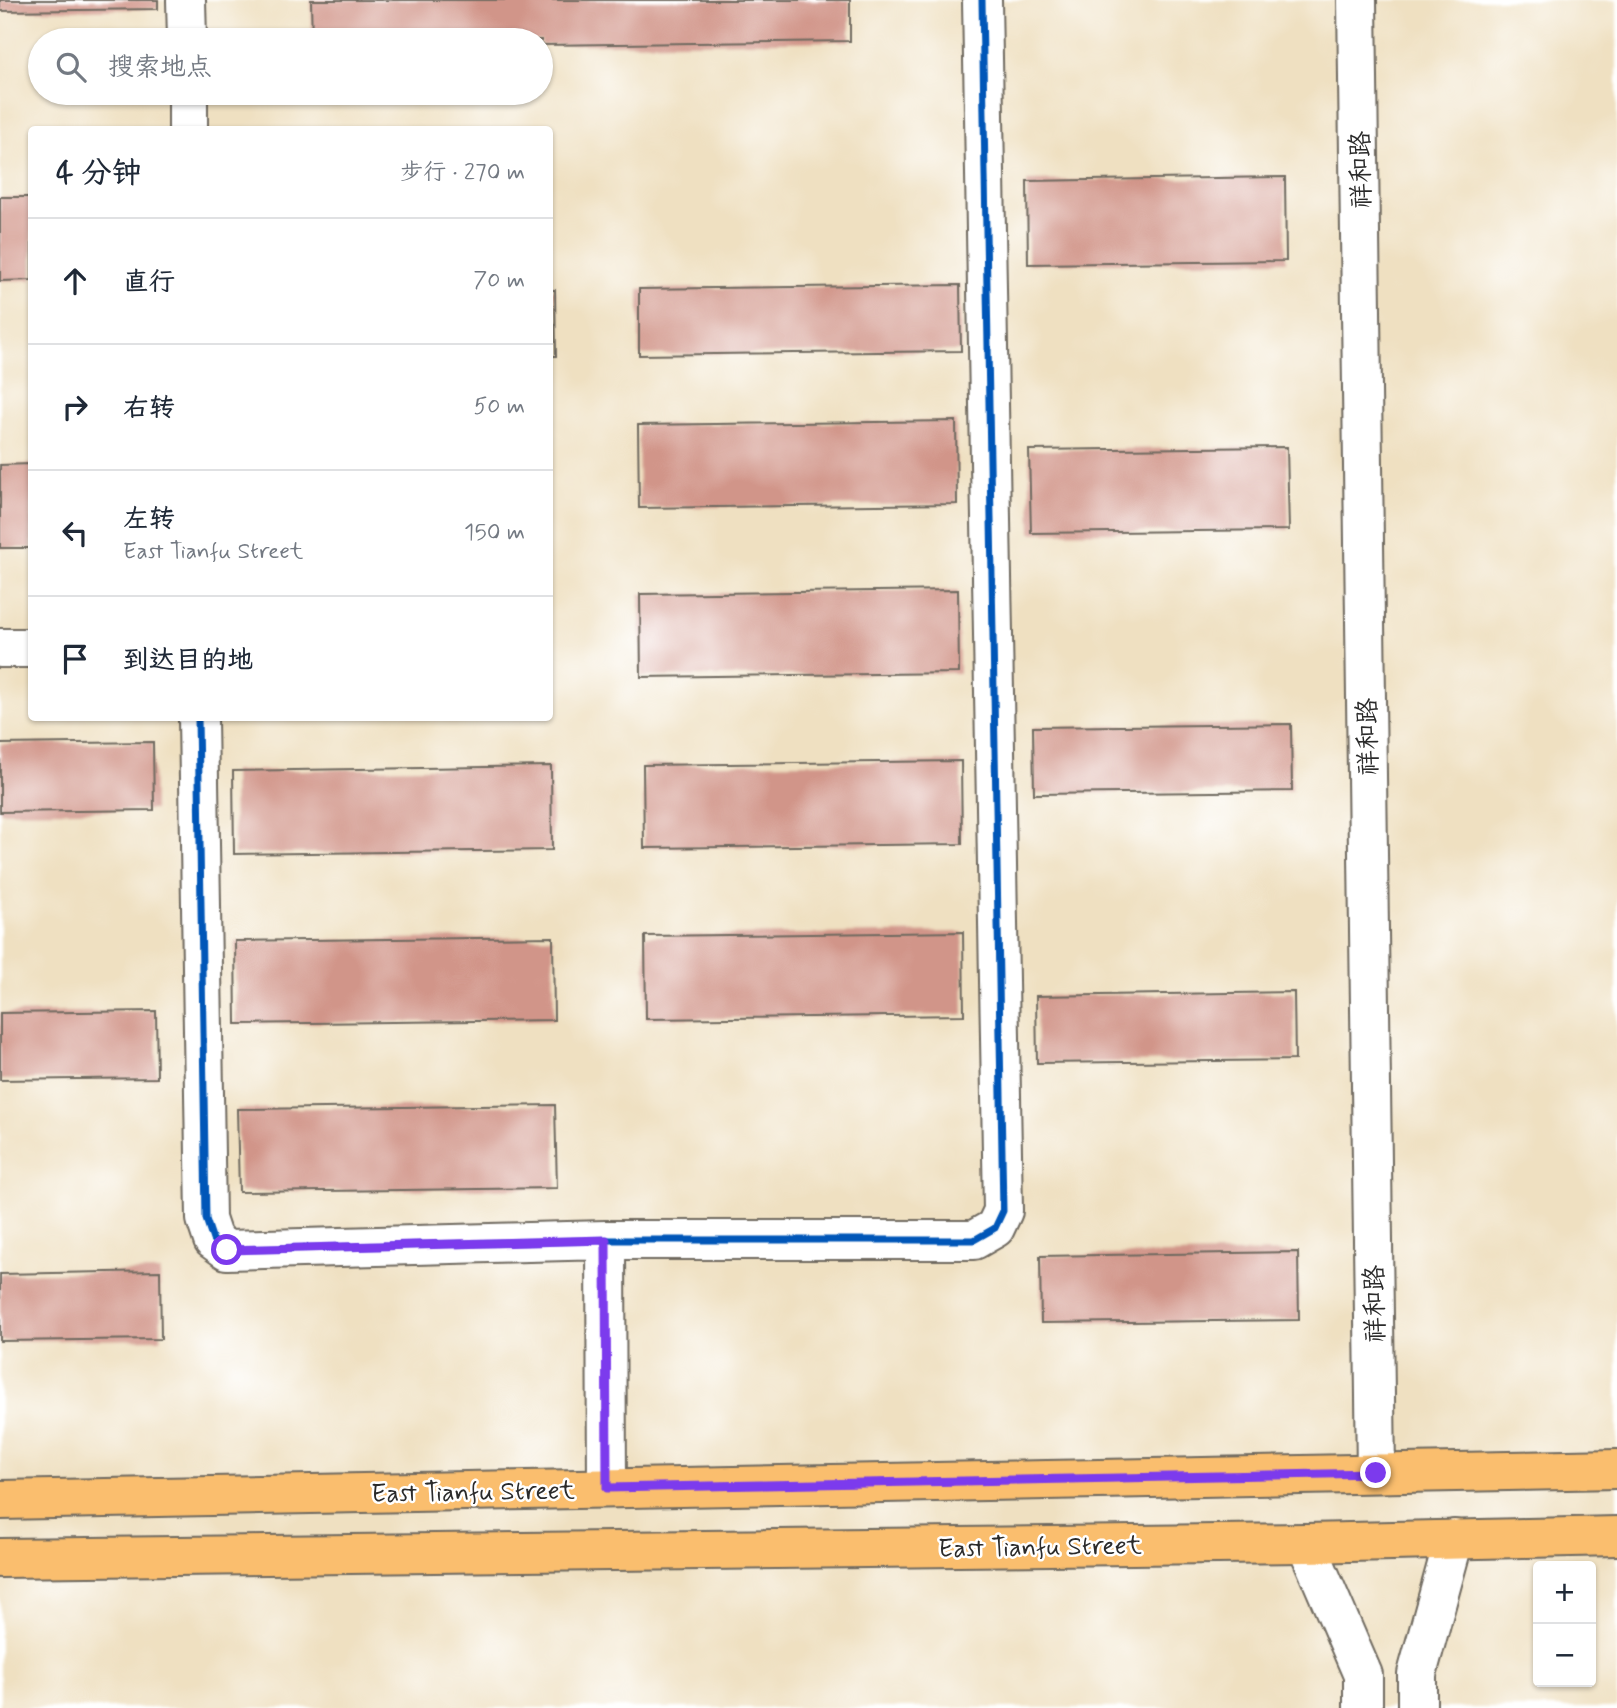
<!DOCTYPE html>
<html lang="zh">
<meta charset="utf-8">
<style>
:root{--surface:#fff;--page:#f6f6f7;--text:#1f2937;--muted:#747a83;--line:#e0e1e3}
body{margin:0;font-family:Mynerve,"LXGW WenKai TC",sans-serif;background:var(--page);color:var(--text)}
.controls{position:absolute;right:21px;bottom:21px;display:grid;overflow:hidden;border-radius:7px;box-shadow:0 2px 5px #0004}
.controls button{width:63px;height:63px;display:grid;place-items:center;padding:0;border:0;border-bottom:2px solid var(--line);background:var(--surface);color:var(--text);font:35px sans-serif}
.stop{position:absolute;width:21px;height:21px;margin:-16px;border:5px solid #7c3aed;border-radius:50%;background:#fff}
.stop.end{background:#7c3aed;border-color:#fff;box-shadow:0 2px 7px #0008}
.list{margin:0;padding:0;list-style:none}
h2{display:flex;justify-content:space-between;align-items:center;height:91px;margin:0;padding:0 28px;font-size:30px}
h2 small{font-size:23px;font-weight:400;color:var(--muted)}
.list li{display:grid;grid-template-columns:46px 1fr auto;gap:21px;align-items:center;box-sizing:border-box;height:126px;padding:0 28px;border-top:2px solid var(--line)}
.list b{display:block;font-size:26px;white-space:nowrap}
.list p{margin:0;font-size:23px;white-space:nowrap;color:var(--muted)}
.list em{font-size:23px;font-style:normal;color:var(--muted)}
.icon{flex:none;width:38px;height:38px;fill:none;stroke:currentColor;stroke-width:2;stroke-linecap:round;stroke-linejoin:round}
.map{position:relative;flex:none;width:1617px;height:1708px;overflow:hidden}
.search{position:absolute;background:var(--surface);box-shadow:0 2px 5px #0004;left:28px;top:28px;width:525px;height:77px;display:flex;align-items:center;gap:18px;box-sizing:border-box;padding:0 24px;border-radius:38px;color:var(--muted);font-size:26px}
.panel{position:absolute;background:var(--surface);box-shadow:0 2px 5px #0004;left:28px;top:126px;width:525px;height:595px;border-radius:7px}
.map>svg:first-child{display:block}
.building{fill:#d19589}
.lines{fill:none;stroke-linecap:round;stroke-linejoin:round}
.minor-casing{stroke:#706a60;stroke-width:42}
.tertiary-casing{stroke:#706a60;stroke-width:42}
.primary-casing{stroke:#706a60;stroke-width:42}
.minor{stroke:#fff;stroke-width:38}
.tertiary{stroke:#fff;stroke-width:38}
.primary{stroke:#fabe6e;stroke-width:38}
.cycleway-casing{stroke:#fff;stroke-width:11}
.cycleway{stroke:#0057b8;stroke-width:7}
.route{stroke:#7c3aed;stroke-width:9}
.labels{text-anchor:middle;stroke-width:5;stroke-linejoin:round;paint-order:stroke}
.street-label{font-size:26px;fill:#2b2b2b;stroke:#fff}
</style>
<div class="map">
<svg width="1617" height="1708" viewBox="0 0 1617 1708">
<rect width="100%" height="100%" fill="#fff"/>
<filter id="ink" filterUnits="userSpaceOnUse"><feTurbulence type="fractalNoise" baseFrequency=".0143" numOctaves="2"/><feDisplacementMap in="SourceGraphic" scale="14" xChannelSelector="R" yChannelSelector="G"/><feConvolveMatrix kernelMatrix="1 2 1 2 8 2 1 2 1" color-interpolation-filters="sRGB"/></filter>
<filter id="wash" filterUnits="userSpaceOnUse"><feTurbulence type="fractalNoise" baseFrequency=".00686" numOctaves="4" result="noise"/><feDisplacementMap in="SourceGraphic" scale="28" xChannelSelector="R" yChannelSelector="G"/><feGaussianBlur stdDeviation="1.57" result="paint"/><feColorMatrix in="noise" values="0 0 0 0 0 0 0 0 0 0 0 0 0 0 0 0 0 1.4 0 .05"/><feComposite in="paint" operator="in"/></filter>
<g filter="url(#wash)">
<rect width="100%" height="100%" fill="#efe0c1"/>
<g id="blocks">
<path class="building" d="M0,0h158v9l-158,2z
M311,0h539v41l-309,4v-5h-229z
M1285,177l1,84 -258,3 -1,-83z
M0,197h32v83l-32,1z
M960,285l1,66 -322,4v-66z
M550,290h5l1,66h-6z
M956,421l1,83 -318,4 -1,-83z
M1287,447l2,83 -258,3 -2,-83z
M32,464v84h-32v-83z
M958,590l1,83 -318,4 -1,-83z
M1291,724l1,67 -258,3 -1,-67z
M153,742l1,68 -154,2v-68z
M961,761l1,83 -318,4 -1,-83z
M551,766l1,84 -318,4 -1,-83z
M963,932l1,83 -318,4 -1,-83z
M553,937l1,83 -318,4 -1,-83z
M1294,992l1,68 -258,3 -1,-67z
M156,1011l1,67 -157,2v-67z
M555,1105l2,83 -318,4 -2,-83z
M1298,1252l1,68 -258,3 -1,-67z
M160,1271l1,68 -161,2v-67z"/>
</g>
</g>
<g filter="url(#ink)">
<use href="#blocks" fill-opacity="0" stroke="#706a60" stroke-width="2"/>
<g class="lines">
<defs>
<path id="minor" d="M186,0l1,40
M188,93v37
M0,648h32
M198,718l8,501 7,21 14,10 379,-10h368l21,-12 8,-17 -21,-1211
M606,1240l1,248
M1306,1543l57,132v33
M1417,1708v-34l37,-135"/>
<path id="tertiary" d="M1357,0l19,1473"/>
<path id="primary" d="M0,1500l1617,-31
M0,1558l1306,-15 311,-7"/>
</defs>
<use href="#minor" class="minor-casing"/>
<use href="#tertiary" class="tertiary-casing"/>
<use href="#primary" class="primary-casing"/>
<use href="#minor" class="minor"/>
<use href="#tertiary" class="tertiary"/>
<use href="#primary" class="primary"/>
<defs>
<path id="cycleway" d="M198,718l8,501 7,21 14,10 379,-10h368l21,-12 8,-17 -21,-1211"/>
</defs>
<use href="#cycleway" class="cycleway-casing"/>
<use href="#cycleway" class="cycleway"/>
</g>
</g>
<g class="lines" filter="url(#ink)">
<path class="route" d="M227,1250l379,-10 1,248 769,-15"/>
</g>
<g class="labels">
<g class="street-label">
<text transform="translate(1360 170) rotate(-91)" y="9">祥和路</text>
<text transform="translate(1367 737) rotate(-91)" y="9">祥和路</text>
<text transform="translate(1374 1304) rotate(-91)" y="9">祥和路</text>
<text transform="translate(473 1491) rotate(-1)" y="9">East Tianfu Street</text>
<text transform="translate(1040 1546) rotate(-1)" y="9">East Tianfu Street</text>
</g>
</g>
</svg>
<div class="controls">
<button>+</button>
<button>−</button>
</div>
<div class="stop" style="left:227px;top:1250px"></div>
<div class="stop end" style="left:1376px;top:1473px"></div>
<div class="search"><svg class="icon" aria-label="search" viewBox="0 0 24 24"><circle cx="10" cy="10" r="6"/><path d="M15 15l6 6"/></svg>搜索地点</div>
<section class="panel">
<h2>4 分钟<small>步行 · 270 m</small></h2>
<ul class="list">
<li><svg class="icon" aria-label="ahead" viewBox="0 0 24 24"><path d="M12 20V5M6 11l6-6 6 6"/></svg><div><b>直行</b></div><em>70 m</em></li>
<li><svg class="icon" aria-label="right" viewBox="0 0 24 24"><path d="M7 20v-9h11M14 6l5 5-5 5"/></svg><div><b>右转</b></div><em>50 m</em></li>
<li><svg class="icon" aria-label="left" viewBox="0 0 24 24"><path d="M17 20v-9H6M10 6l-5 5 5 5"/></svg><div><b>左转</b><p>East Tianfu Street</p></div><em>150 m</em></li>
<li><svg class="icon" aria-label="arrive" viewBox="0 0 24 24"><path d="M6 21V4h12l-3 4 3 4H6"/></svg><div><b>到达目的地</b></div></li>
</ul>
</section>
</div>
